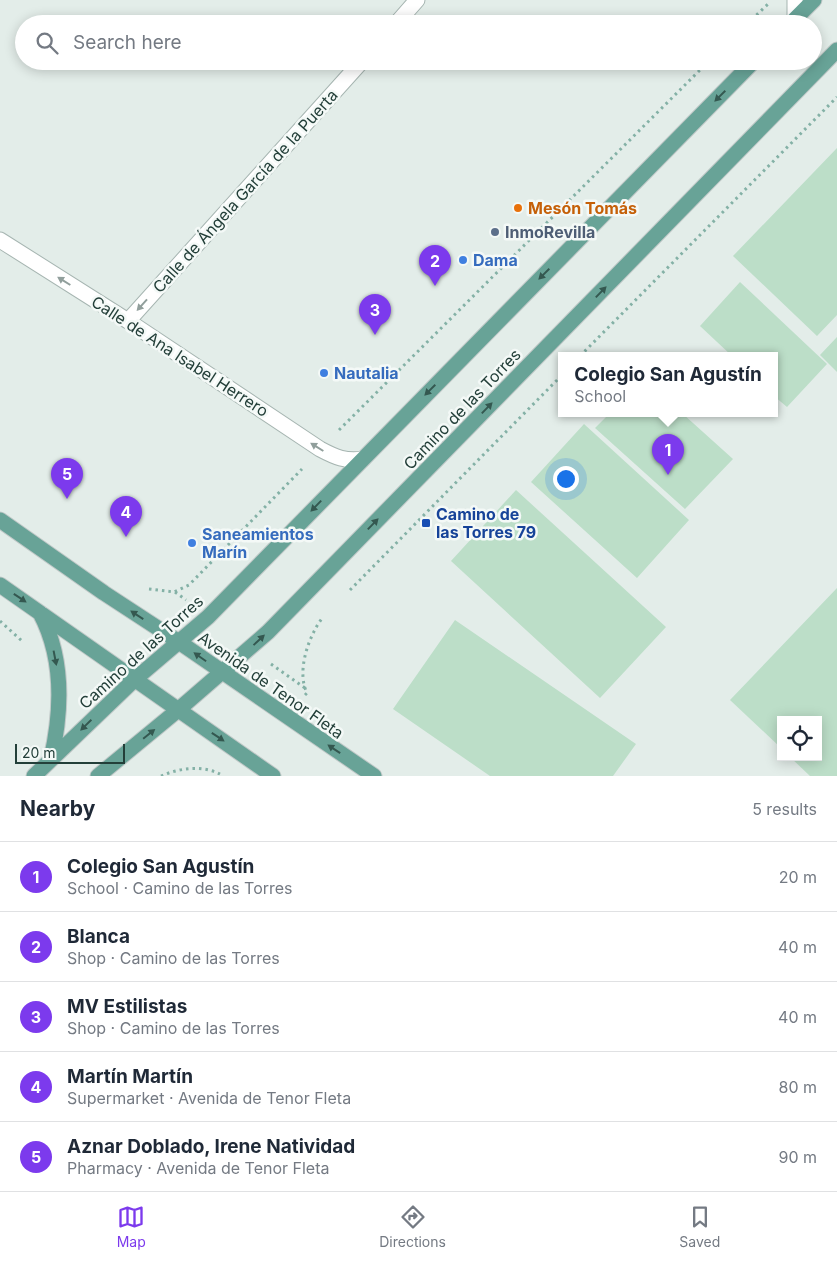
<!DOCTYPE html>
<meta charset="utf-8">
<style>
:root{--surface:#fff;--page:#f2f2f3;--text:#1f2937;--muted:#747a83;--line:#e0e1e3;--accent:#7c3aed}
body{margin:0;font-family:Inter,sans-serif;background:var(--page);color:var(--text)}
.controls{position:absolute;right:15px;bottom:15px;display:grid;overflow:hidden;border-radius:0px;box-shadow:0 2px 12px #0003}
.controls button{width:45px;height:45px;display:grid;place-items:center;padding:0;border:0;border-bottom:1px solid var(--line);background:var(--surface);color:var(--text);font:25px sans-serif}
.scale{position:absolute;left:15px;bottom:12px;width:110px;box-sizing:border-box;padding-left:5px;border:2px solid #233f39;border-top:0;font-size:14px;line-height:18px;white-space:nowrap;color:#233f39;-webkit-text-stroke:4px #f4f9f7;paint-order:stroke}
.you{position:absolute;left:565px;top:478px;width:18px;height:18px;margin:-12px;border:4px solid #fff;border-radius:50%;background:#1a73e8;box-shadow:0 0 0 8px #1a73e833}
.badge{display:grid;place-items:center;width:32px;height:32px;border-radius:50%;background:var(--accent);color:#fff;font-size:16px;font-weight:700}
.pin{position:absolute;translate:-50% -41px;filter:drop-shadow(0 1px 2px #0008)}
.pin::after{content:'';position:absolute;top:26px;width:18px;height:15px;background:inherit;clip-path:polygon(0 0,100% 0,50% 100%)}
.popup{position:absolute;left:558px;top:352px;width:220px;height:65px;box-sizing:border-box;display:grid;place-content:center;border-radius:0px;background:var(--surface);filter:drop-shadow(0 1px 4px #0005);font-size:16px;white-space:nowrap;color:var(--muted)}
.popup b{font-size:19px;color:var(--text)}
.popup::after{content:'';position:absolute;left:50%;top:100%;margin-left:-10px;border:10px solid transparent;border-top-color:var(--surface)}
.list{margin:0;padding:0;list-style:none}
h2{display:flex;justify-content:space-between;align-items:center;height:65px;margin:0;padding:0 20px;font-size:21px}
h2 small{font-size:16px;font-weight:400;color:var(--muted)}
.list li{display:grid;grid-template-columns:32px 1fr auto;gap:15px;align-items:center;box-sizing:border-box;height:70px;padding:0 20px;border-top:1px solid var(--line)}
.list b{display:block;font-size:19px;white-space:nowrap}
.list p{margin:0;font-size:16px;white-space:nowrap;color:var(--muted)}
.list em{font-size:16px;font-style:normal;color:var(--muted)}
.icon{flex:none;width:28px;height:28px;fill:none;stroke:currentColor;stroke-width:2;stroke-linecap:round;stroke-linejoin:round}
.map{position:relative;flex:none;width:837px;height:776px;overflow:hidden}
.search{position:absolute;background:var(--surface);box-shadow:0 2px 12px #0003;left:15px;right:15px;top:15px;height:55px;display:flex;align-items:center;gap:12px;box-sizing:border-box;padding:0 18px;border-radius:28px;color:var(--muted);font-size:19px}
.sheet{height:415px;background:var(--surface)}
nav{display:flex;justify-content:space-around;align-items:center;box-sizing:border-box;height:70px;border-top:1px solid var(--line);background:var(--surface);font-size:14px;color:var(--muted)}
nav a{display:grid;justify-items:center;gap:2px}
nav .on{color:var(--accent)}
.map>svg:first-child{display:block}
.green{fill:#bcdec8}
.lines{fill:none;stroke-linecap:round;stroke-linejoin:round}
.minor-casing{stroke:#a6b5b1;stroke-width:17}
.major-casing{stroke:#c1c9c8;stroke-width:17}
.path{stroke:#84b1a6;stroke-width:3;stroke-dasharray:2.5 4;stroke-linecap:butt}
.minor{stroke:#fff;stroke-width:15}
.major{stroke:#68a397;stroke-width:15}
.oneway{fill:#345850}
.oneway2{fill:#919f9c}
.food-dot{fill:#e8710a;stroke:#f4f9f7;stroke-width:2}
.service-dot{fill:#5c6f8a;stroke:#f4f9f7;stroke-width:2}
.shop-dot{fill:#3f7fe0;stroke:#f4f9f7;stroke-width:2}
.transit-dot{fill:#1a4fb4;stroke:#f4f9f7;stroke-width:2}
.labels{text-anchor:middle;stroke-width:5;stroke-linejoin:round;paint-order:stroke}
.street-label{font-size:16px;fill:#233f39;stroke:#f4f9f7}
.food-label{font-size:16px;font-weight:bold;fill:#c56008;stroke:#f4f9f7;text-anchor:start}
.service-label{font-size:16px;font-weight:bold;fill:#4e5e75;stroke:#f4f9f7;text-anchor:start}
.shop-label{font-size:16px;font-weight:bold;fill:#366cbe;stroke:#f4f9f7;text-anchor:start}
.transit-label{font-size:16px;font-weight:bold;fill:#164399;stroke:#f4f9f7;text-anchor:start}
</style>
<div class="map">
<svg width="837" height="776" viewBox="0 0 837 776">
<rect width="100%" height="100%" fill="#e3ede9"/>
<path class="green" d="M837,148v167l-20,21 -84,-80z
M740,282l87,82 -40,43 -13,-11v-40h-42l-32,-30z
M837,337v35l-17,-17z
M609,414h74l50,45 -48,50 -90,-81z
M584,424l105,96 -52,58 -106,-96z
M516,490l150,137 -66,71 -149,-137z
M837,588v188h-27l-20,-19h28v-37h-37v28l-51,-48z
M455,620l181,124 -23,32h-123l-97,-67z"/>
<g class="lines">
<defs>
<path id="minor" d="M795,0v19
M396,24l21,-24
M0,240l128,81 192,128c15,8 26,13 43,10
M128,321l234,-260"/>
<path id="major" d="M790,24l24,-24
M0,520l104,73 75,49 195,134
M0,585l273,191
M40,613c24,45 22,98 11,146
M34,776l100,-96 74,-63 546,-556
M98,776l80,-66 90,-78 569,-582"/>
</defs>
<use href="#minor" class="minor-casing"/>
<use href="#major" class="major-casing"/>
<path class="path" d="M747,24l21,-20
M580,356l257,-259
M339,430l370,-369
M149,589l25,3 15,-7 113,-116
M350,590l212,-215
M175,592l11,8
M0,621l22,20
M271,664l34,24
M305,695l2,-2c-11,-22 2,-58 16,-76
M161,776c18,-8 41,-11 59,-2"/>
<use href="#minor" class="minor"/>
<use href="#major" class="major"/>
</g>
<defs><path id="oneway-solid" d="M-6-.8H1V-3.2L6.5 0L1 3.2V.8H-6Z" transform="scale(1.25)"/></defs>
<g class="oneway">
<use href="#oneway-solid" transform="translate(720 96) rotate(135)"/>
<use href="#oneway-solid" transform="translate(544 274) rotate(135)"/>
<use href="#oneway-solid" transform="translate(601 292) rotate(-46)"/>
<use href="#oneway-solid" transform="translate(430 390) rotate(135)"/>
<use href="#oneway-solid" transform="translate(487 408) rotate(-46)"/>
<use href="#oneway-solid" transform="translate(316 506) rotate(134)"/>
<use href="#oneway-solid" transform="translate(373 524) rotate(-46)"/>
<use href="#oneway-solid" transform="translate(20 598) rotate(34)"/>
<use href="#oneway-solid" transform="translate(137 615) rotate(-147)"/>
<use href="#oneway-solid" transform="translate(259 640) rotate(-43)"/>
<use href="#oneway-solid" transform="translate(200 657) rotate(-145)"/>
<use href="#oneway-solid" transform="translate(55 658) rotate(79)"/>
<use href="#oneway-solid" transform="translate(86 725) rotate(136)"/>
<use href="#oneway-solid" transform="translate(149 734) rotate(-39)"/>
<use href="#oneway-solid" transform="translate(218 737) rotate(34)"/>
<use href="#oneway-solid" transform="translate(334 749) rotate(-146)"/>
</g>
<g class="oneway2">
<use href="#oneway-solid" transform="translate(64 281) rotate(-148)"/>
<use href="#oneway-solid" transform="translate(142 305) rotate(132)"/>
<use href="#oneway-solid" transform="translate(317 447) rotate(-148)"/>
</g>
<circle class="food-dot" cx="518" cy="208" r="5"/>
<circle class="service-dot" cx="495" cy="232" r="5"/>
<g class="shop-dot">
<circle cx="463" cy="260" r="5"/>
<circle cx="324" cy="373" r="5"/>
<circle cx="192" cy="543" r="5"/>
</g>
<rect class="transit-dot" x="421" y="518" width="10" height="10" rx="2.5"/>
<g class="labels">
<g class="street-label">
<text transform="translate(245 191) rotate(-48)" y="6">Calle de Ángela García de la Puerta</text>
<text transform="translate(180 356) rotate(33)" y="6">Calle de Ana Isabel Herrero</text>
<text transform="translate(462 409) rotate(-46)" y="6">Camino de las Torres</text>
<text transform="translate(141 652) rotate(-42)" y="6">Camino de las Torres</text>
<text transform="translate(271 685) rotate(35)" y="6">Avenida de Tenor Fleta</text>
</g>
<g class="food-label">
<text x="528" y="214">Mesón Tomás</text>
</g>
<g class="service-label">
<text x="505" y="238">InmoRevilla</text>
</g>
<g class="shop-label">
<text x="473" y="266">Dama</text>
<text x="334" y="379">Nautalia</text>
<text x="202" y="540">Saneamientos<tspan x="202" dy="18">Marín</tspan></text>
</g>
<g class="transit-label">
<text x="436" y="520">Camino de<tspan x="436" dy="18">las Torres 79</tspan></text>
</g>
</g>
</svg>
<div class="controls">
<button><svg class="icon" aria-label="locate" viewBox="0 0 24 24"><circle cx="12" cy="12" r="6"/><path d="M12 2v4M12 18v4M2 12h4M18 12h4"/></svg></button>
</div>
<div class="scale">20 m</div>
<div class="you"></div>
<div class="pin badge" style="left:668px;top:475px">1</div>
<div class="popup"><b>Colegio San Agustín</b>School</div>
<div class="pin badge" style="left:435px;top:286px">2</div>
<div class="pin badge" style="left:375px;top:335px">3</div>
<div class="pin badge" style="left:126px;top:537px">4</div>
<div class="pin badge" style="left:67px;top:499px">5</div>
<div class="search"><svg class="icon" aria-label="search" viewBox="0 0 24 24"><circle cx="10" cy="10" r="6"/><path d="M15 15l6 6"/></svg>Search here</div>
</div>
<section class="sheet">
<h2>Nearby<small>5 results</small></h2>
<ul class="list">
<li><span class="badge">1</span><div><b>Colegio San Agustín</b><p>School · Camino de las Torres</p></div><em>20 m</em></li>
<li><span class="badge">2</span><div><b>Blanca</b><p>Shop · Camino de las Torres</p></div><em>40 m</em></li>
<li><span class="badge">3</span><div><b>MV Estilistas</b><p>Shop · Camino de las Torres</p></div><em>40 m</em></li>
<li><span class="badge">4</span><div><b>Martín Martín</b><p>Supermarket · Avenida de Tenor Fleta</p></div><em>80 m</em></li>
<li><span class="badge">5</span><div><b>Aznar Doblado, Irene Natividad</b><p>Pharmacy · Avenida de Tenor Fleta</p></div><em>90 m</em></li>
</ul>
</section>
<nav>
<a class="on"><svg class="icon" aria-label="map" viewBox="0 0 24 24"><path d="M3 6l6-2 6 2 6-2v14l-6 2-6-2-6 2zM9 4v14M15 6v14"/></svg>Map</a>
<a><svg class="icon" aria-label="directions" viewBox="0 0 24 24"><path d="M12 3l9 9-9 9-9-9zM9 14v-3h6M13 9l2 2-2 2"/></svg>Directions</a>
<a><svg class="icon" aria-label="saved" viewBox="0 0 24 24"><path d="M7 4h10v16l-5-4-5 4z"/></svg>Saved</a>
</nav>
